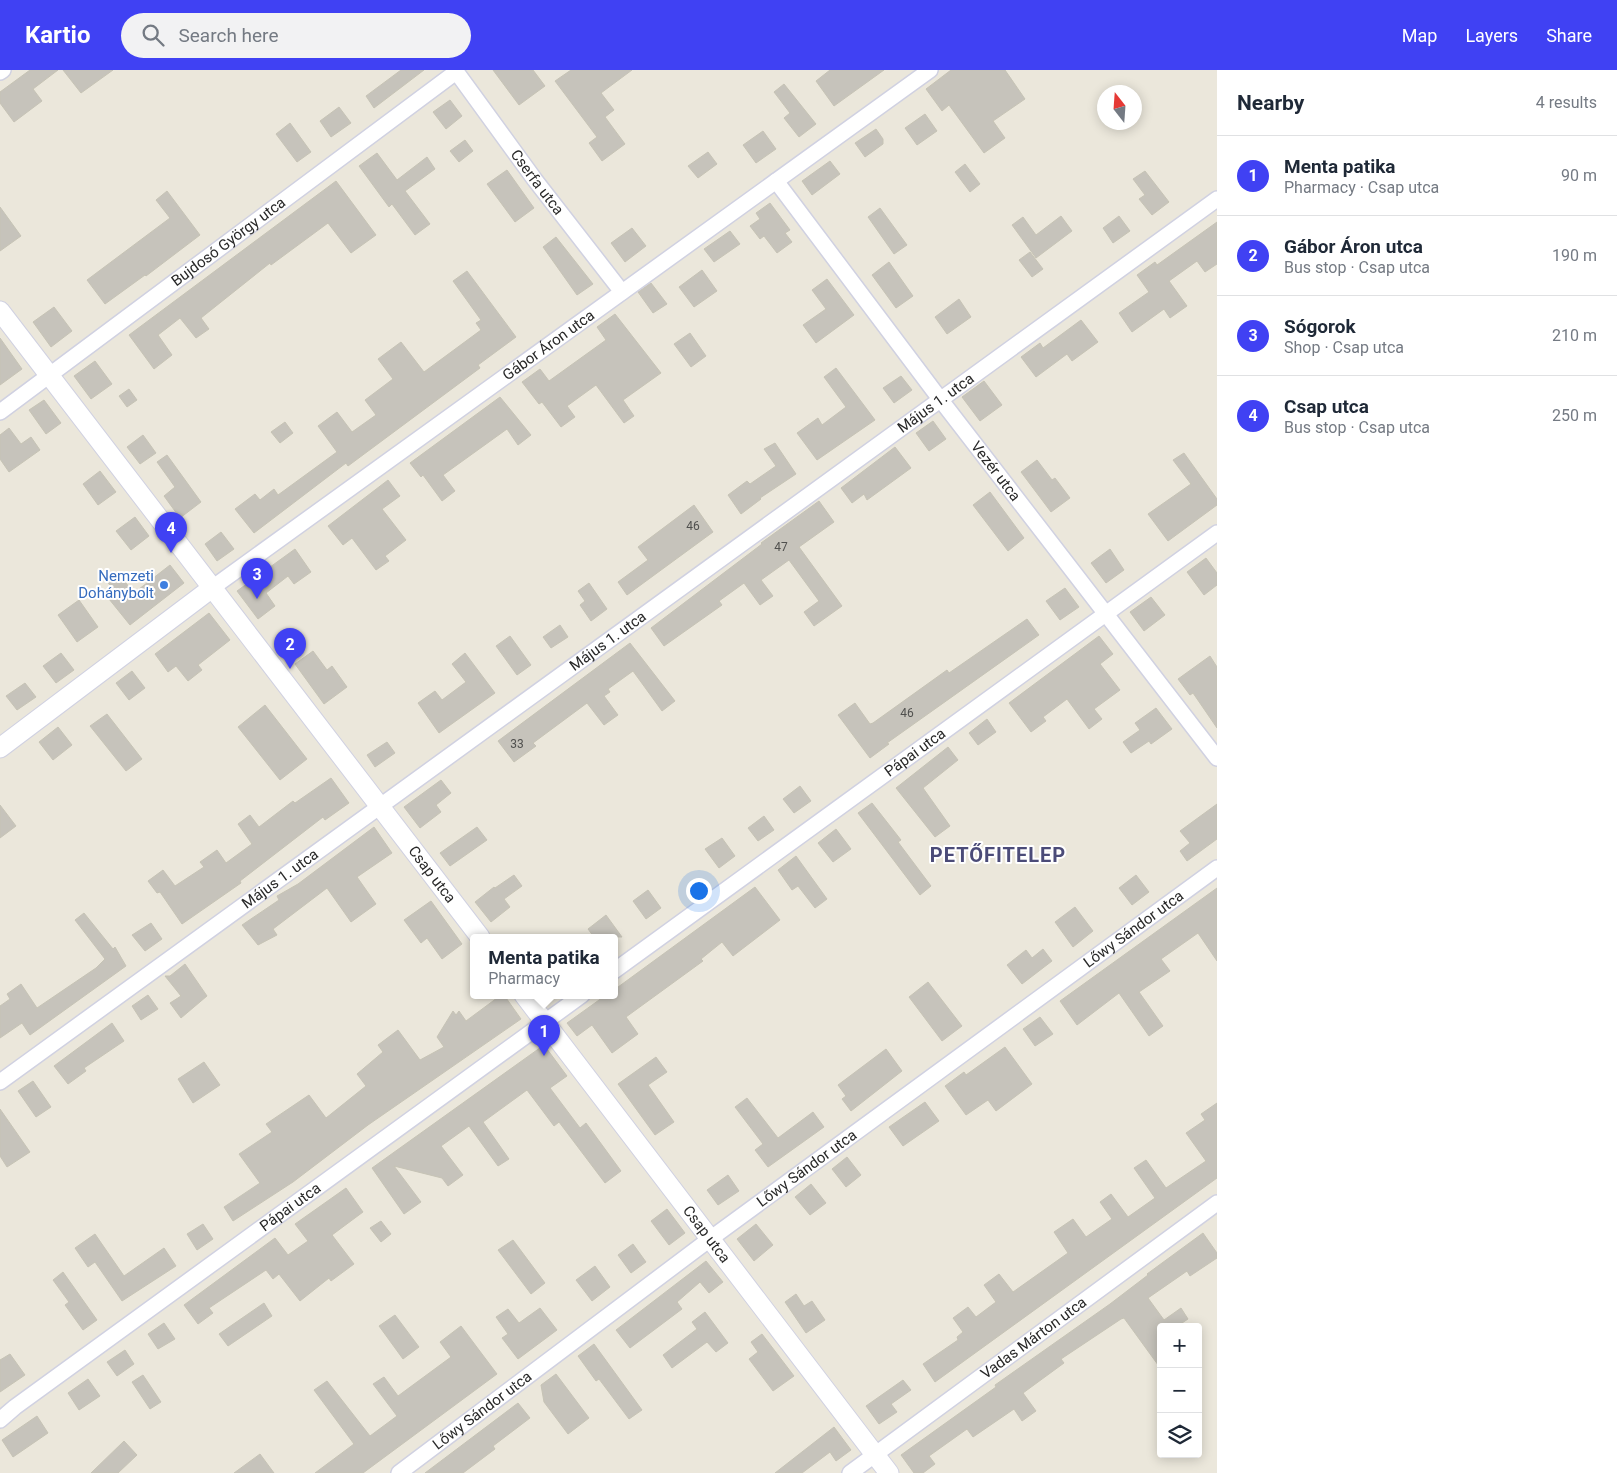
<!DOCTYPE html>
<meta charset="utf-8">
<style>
:root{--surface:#fff;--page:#f2f2f3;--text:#1f2937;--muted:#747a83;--line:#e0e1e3;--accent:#4041f3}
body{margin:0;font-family:Roboto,sans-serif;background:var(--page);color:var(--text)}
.controls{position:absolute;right:15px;bottom:15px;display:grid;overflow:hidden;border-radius:5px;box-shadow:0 2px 12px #0003}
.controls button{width:45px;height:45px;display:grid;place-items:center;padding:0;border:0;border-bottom:1px solid var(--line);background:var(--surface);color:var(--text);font:25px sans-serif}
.compass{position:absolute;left:1097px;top:15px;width:45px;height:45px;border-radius:50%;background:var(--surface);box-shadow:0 2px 12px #0003;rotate:343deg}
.you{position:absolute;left:698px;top:820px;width:18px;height:18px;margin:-12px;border:4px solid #fff;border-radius:50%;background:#1a73e8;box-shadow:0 0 0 8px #1a73e833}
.badge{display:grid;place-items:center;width:32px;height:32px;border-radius:50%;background:var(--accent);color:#fff;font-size:16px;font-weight:700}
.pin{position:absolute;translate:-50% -41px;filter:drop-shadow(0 1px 2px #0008)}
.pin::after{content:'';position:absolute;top:26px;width:18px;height:15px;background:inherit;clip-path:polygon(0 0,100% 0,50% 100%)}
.popup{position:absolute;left:470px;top:864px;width:148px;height:65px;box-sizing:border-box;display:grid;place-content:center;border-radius:5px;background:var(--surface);filter:drop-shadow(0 1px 4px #0005);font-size:16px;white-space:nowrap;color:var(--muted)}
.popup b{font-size:19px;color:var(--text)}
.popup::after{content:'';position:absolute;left:50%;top:100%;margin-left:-10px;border:10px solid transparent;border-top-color:var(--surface)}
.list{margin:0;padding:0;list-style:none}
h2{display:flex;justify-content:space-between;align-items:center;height:65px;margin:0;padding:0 20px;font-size:21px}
h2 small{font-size:16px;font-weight:400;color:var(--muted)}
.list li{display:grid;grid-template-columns:32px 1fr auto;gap:15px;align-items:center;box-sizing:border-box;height:80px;padding:0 20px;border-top:1px solid var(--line)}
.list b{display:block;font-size:19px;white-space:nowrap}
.list p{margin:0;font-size:16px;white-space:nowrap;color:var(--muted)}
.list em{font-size:16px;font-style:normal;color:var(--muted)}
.icon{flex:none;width:28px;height:28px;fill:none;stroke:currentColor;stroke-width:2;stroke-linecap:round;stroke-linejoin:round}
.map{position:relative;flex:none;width:1217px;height:1403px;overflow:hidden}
header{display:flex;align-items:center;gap:30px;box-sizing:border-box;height:70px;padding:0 25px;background:var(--accent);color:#fff}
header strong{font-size:24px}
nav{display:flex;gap:28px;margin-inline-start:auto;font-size:18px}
.search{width:350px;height:45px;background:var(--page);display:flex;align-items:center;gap:12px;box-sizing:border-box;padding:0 18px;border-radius:28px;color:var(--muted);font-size:19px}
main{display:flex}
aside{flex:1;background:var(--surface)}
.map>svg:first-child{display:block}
.building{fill:#c6c3bb;stroke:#c6c3b5}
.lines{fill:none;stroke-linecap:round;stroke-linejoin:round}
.minor-casing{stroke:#d0d1e1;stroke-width:18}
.tertiary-casing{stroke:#d0d1e1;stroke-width:21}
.minor{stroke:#fff;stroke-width:15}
.tertiary{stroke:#fff;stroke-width:19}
.shop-dot{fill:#3f7fe0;stroke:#fff;stroke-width:2}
.labels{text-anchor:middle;stroke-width:4;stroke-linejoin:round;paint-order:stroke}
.number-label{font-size:12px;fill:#50504e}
.street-label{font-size:15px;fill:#292929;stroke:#fff}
.shop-label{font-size:15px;fill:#366cbe;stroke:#fff;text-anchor:end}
.district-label{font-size:20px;font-weight:bold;letter-spacing:1px;fill:#4b4b78;stroke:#fff}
</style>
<header>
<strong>Kartio</strong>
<div class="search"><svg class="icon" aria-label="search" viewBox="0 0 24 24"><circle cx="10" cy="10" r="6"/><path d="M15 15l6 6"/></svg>Search here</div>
<nav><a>Map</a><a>Layers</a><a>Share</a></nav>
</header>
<main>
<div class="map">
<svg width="1217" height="1403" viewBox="0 0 1217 1403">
<rect width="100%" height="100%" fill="#ebe7db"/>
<path class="building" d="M30,0h28l-25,19 9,12 -28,21 -14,-19v-11z
M63,0h50l-32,23z
M401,0h23l-50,38 -8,-12z
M493,0h40l12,16 -26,19z
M571,0h61l-31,23 13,17 -9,7 20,27 -23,17 -13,-18 8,-6 -42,-56z
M830,0h54l-50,36 -18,-25z
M951,0h54l20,29 -32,22 12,17 -21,15 -35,-48 -7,6 -16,-22z
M784,14l32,40 -17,13 -15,-19 6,-5 -16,-21z
M450,30l12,16 -16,13 -13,-17z
M339,37l12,16 -20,14 -11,-16z
M925,44l12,17 -20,14 -12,-17z
M290,53l21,29 -14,10 -21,-28z
M876,59l7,10v5l-18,13 -10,-14z
M763,61l13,18 -20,14 -13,-18z
M465,70l8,11 -14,11 -9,-11z
M708,82l9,12 -19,14 -10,-12z
M377,83l20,27 30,-23 8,12 -30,22 25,33 -15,11 -23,-31 -3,3 -30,-41z
M830,91l10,13 -28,21 -10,-14z
M965,94l15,20 -10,8 -15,-20z
M507,100l27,38 -19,14 -28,-38z
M1145,101l24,31 -17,13 -13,-16 6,-4 -12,-16z
M336,111l40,54 -25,18 -23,-30 -57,42 -1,-2 -69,55 8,11 -13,9 -16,-20 -22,17 14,20 -18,14 -25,-34z
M167,121l33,44 -54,41 -1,-1 -40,29 -18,-24 83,-62 -14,-18z
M770,133l20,27 -5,3 7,9 -15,11 -13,-17 -4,3 -10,-13 10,-7 -4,-6z
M0,137l21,29 -21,15z
M880,138l27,37 -13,9 -26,-37z
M1061,146l11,15 -36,27 -24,-33 11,-8 13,18z
M1119,146l11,15 -17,12 -10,-15z
M1217,152v42l-12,8 -8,-11 -28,20 18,25 -17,12 -6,-9 -32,23 -13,-19 30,-21 -12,-17 18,-13 2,3z
M632,158l14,18 -21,16 -14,-19z
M730,161l10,13 -26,18 -10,-13z
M556,167l37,47 -16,11 -34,-48z
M1030,182l13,17 -11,8 -13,-17z
M889,192l24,34 -17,12 -24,-33z
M702,200l15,21 -23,16 -15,-20z
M467,201l49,66 -38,28 2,3 -132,98 -2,-3 -92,70 -19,-24 20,-15 5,6 14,-11 4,6 59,-43 -19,-26 19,-14 15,20 24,-17 -11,-15 28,-21 -15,-20 23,-17 23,30 57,-42 -5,-7 5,-3 -28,-39z
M827,209l27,36 -38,28 -13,-18 23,-16 -14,-19z
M651,213l16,21 -14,9 -15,-21z
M959,229l12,18 -24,17 -12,-17z
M54,237l18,24 -21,16 -18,-25z
M615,244l46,59 -38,27 11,16 -10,7 -28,-38 -29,21 8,11 -14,10 -19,-25 -3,2 -17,-22 18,-13 9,12 57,-41 -9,-13z
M1081,250l17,22 -26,19 -5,-7 -31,23 -15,-20 19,-14 3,5z
M690,263l16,23 -15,11 -17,-23z
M0,268l22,31 -22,16z
M95,291l17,23 -21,15 -17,-23z
M836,298l39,52 -58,40 -20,-27 21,-15 4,7 24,-18 -22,-30z
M901,306l11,14 -18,13 -11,-15z
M984,311l18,24 -22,16 -18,-24z
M129,319l8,11 -10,7 -8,-11z
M500,327l31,38 -13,10 -11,-16 -64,46 12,16 -13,10 -19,-26 -2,2 -11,-14z
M44,330l17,23 -15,11 -17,-24z
M933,351l13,18 -17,12 -13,-18z
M285,352l8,11 -13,10 -9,-11z
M9,358l12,16 10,-7 9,13 -31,22 -9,-13v-24z
M143,365l13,18 -16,11 -13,-17z
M775,373l21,31 -36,24 1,1 -20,15 -13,-19 19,-14 3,3 26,-18 -12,-17z
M895,377l16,21 -44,32 -3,-6 -12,9 -11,-15z
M1184,383l33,46v6l-49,36 -20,-27 43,-30 -18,-24z
M167,385l34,47 -21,16 -16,-22 11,-9 -18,-25z
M1037,390l15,20 3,-2 15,20 -19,14 -30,-40z
M100,401l16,21 -18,13 -15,-21z
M388,410l12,16 -18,13 24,31 -21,16 4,5 -13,9 -24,-32 -9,7 -15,-19z
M990,422l34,46 -16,13 -35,-46z
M819,431l15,21 -35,25 43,59 -28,20 -10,-14 15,-11 -30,-41 -28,20 12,16 -13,9 -16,-22 -25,18 3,4 -58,41 -13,-18 111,-84 -1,-1z
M694,435l19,27 -86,63 -9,-13 30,-22 -10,-13z
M135,447l14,19 -18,14 -15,-19z
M221,462l13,17 -17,12 -12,-17z
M295,479l16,23 -17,12 -6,-8 -22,17 9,13 -17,13 -21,-28z
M1110,479l14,21 -18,13 -15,-20z
M1206,488l11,15v12l-13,10 -17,-23z
M170,495l14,18 -54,42 -21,-26 7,-6 -10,-13 11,-8 17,21z
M589,513l18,26 -16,12 -11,-16 5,-4 -7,-10z
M1065,518l14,19 -19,13 -14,-19z
M1151,527l14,18 -21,16 -14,-19z
M79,530l19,27 -21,15 -19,-27z
M209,543l21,27 -32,25 4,5 -14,11 -12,-15 -8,6 -13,-18z
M1027,549l12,16 -152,108 2,1 -19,14 -32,-43 17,-12 15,21 3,-1 74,-53 2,3z
M560,555l8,12 -17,11 -8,-11z
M510,566l21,29 -14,10 -21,-29z
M1099,566l14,18 -13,10 20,26 -26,19 8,10 -13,10 -22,-30 -24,18 3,4 -15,11 -22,-29z
M630,573l45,58 -13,10 -29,-40 -25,18 2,3 -6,4 14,19 -14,10 -17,-22 -54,40 3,3 -22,16 -16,-21z
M313,581l14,19 5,-4 15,21 -23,17 -29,-40z
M61,583l13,17 -18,13 -13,-17z
M465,583l30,40 -56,40 -21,-30 17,-12 7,9 24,-18 -14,-18z
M1210,586l7,11v61l-24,-35 -3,2 -12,-16z
M132,601l13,17 -16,12 -13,-17z
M25,613l11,14 -19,13 -11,-14z
M265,635l42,54 -27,21 -42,-53z
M1156,638l16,21 -21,15 -2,-3 -18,12 -8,-11 17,-12 -5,-7z
M107,644l35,45 -16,12 -36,-45z
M987,649l9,13 -18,13 -9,-12z
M58,657l14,18 -19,15 -14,-18z
M387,672l8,11 -20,14 -8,-12z
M948,677l10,13 -35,28 27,38 -15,11 -39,-49z
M331,708l18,25 -24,17 -2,-3 -83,64 1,2 -59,41 -22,-32 -3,1 -9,-12 15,-11 12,16 29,-19 -4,-5 17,-12 9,13 26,-19 -14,-20 12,-9 9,12 34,-26 2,2z
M441,710l10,13 -15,12 5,7 -21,16 -16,-21z
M800,716l11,15 -17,12 -11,-14z
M872,733l29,37 -3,2 33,44 -11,9 -62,-82z
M1217,734v35l-30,22 -7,-10 10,-8 -10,-12z
M0,735l16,21 -16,12z
M764,746l10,14 -16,11 -10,-13z
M374,757l18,26 -35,24 19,27 -25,18 -24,-34 -54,41 4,6 -19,10 -16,-20 37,-25 -2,-4 21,-12z
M477,757l10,13 -37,26 -10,-13z
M836,759l15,20 -18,13 -15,-19z
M722,768l13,18 -16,12 -14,-19z
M796,786l31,43 -12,9 -17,-22 -6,4 -14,-20z
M514,805l8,11 -18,13 6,8 -19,15 -16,-20 19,-15 1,1z
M1136,805l13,17 -17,13 -13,-17z
M755,817l25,33 -47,36 -11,-14 -21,17 2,2 -77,56 12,17 -26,19 -20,-28 -15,11 -10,-13 39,-28h8v-5z
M1217,818v73l-19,-28 -37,26 9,12 -31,21 24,34 -14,10 -30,-43 -42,32 -17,-24z
M648,820l13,18 -15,11 -13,-18z
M431,831l31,43 -20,15 -15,-21 -6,5 -17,-23z
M1075,837l18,24 -20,16 -18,-25z
M84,843l29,36 2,-2 11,19 -96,69 -8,-12 -22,15v-32l10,-7 -3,-5 14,-10 16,24 59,-40 9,-9 -30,-39z
M606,845l16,22h-28l-6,-8z
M151,853l11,16 -17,12 -13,-16z
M1043,879l9,12 -30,23 -15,-19 19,-15 6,8z
M185,894l22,32 -26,22 -11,-15 11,-7 -16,-20h5z
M928,912l34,44 -20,15 -33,-44z
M148,925l10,14 -17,11 -9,-14z
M501,925h3l17,24 -153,106 -75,57 -60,39 -9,-14 36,-24 -21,-29 33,-22 -6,-8 43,-29 17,23 40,-32 -9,-12 26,-22 -5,-7 20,-15 22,30 24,-13 -7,-10 16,-26 3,4 3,-4 7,10z
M1040,947l13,17 -18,12 -12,-17z
M112,953l12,18 -40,27 2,3 -18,13 -14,-18z
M544,975l23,31 -17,12 30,40 6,-5 35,48 -16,12 -46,-61 -5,4 -27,-36 -44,32 26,37 -11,7 -29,-40 -28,20 22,29 -15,11 -6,-8 -48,-12 27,36 -17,12 -32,-46z
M1005,977l27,37 -36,27 -8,-11 -22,15 -21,-29 19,-14 2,3z
M886,979l16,22 -51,40 -9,-12 4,-3 -8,-11z
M656,987l11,15 -19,13 26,37 -19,13 -37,-51z
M204,992l16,23 -27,18 -15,-24z
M33,1011l18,26 -15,10 -18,-26z
M747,1028l31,40 35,-26 11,15 -56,40 -13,-17 8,-6 -28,-37z
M925,1032l14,19 -36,25 -14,-19z
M1217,1033v75l-282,204 -12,-18 35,-24 -1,-3 6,-5 -10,-14 15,-11 8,10 20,-15 -12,-17 15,-11 14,18 55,-39 -14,-21 19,-13 13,18 26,-18 -12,-17 11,-8 17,23 27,-19 -21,-30 12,-8 20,28 40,-27 -20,-28 19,-13 -4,-6z
M0,1039l30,43 -23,15 -7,-11z
M847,1087l14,18 -15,12 -14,-18z
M728,1105l11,16 -21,14 -11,-15z
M811,1114l15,19 -16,12 -15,-18z
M346,1118l17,24 -31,23 22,29 -23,17 -2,-3 -29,23 -21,-27 -6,5 -7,-9 -57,38 4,5 -15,11 -14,-19 91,-67 13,17 20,-14 -13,-17z
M667,1139l18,24 -16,12 -18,-24z
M381,1151l10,13 -10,8 -11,-14z
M203,1154l10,15 -16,11 -10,-16z
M756,1154l17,21 -19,16 -17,-22z
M1203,1163l14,20v5l-27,18 -3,-5 -39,27 16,22 17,-12 7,11 -12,8h-15v42l-37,-51 -3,1 -60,40 3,4 -41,30 13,18 -14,10 -8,-12 -41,28 -6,-8 -38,27 6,8 -12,9h-9l-13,-18 95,-68 -1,-2 115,-81 38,-29 -1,-1z
M95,1164l29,42 40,-28 12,18 -54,35 -27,-39 -7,5 -13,-19z
M513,1170l32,43 -14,11 -33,-44z
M633,1174l13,18 -15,11 -13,-18z
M706,1191l17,21 -14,11 -9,-11 -23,20 5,7 -52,39 -14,-18z
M595,1196l15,21 -18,14 -16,-21z
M63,1202l34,48 -14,10 -18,-25 4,-3 -16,-22z
M796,1224l8,12 8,-5 13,19 -19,13 -21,-31z
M264,1233l8,13 -44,30 -9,-12z
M540,1238l17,22 -39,29 -16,-21 6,-4 -12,-17 12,-8 11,14z
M705,1242l23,31 -12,9 -9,-10 -35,26 -9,-13 34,-26 -5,-7z
M395,1245l24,32 -16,12 -24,-33z
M164,1253l11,16 -17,10 -10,-15z
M461,1256l36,48 -134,99h-48l39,-29 -40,-54 13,-9 43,55 27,-20 -24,-32 11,-7 14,19 53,-39 -11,-15z
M762,1264l32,42 -21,15 -24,-32 9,-7 -7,-10z
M594,1274l48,66 -13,9 -30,-40 -3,2 -18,-25z
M125,1280l9,14 -17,12 -10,-14z
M10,1284l15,21 -25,17v-32z
M556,1304l33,44 -21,16 -24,-32 -3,-17z
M143,1305l18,27 -11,7 -18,-27z
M88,1309l12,17 -21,14 -11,-17z
M903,1310l8,10 -20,14 6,8 -18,12 -13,-18z
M518,1333l12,15 -37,28 2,3 -32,24h-38z
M37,1346l11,17 -35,24 -11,-17z
M834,1357l17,23 -15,11 -6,-9 -28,21h-27z
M124,1371l13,14 -19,18h-27z
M260,1384l14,19h-40z"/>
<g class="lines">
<defs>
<g id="minor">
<path id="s1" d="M455,0l80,110 87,112"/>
<path d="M0,2l3,-2"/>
<path id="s2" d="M776,111l164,218 277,359"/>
<path id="s3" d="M0,342l456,-340"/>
<path id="s4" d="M212,518l718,-518"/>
<path id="s5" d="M614,901l603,-438"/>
<path id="s6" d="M0,1012l1217,-883"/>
<path id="s7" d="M0,1350l15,-13 567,-412"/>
<path id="s8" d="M399,1403l311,-234 507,-371"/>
<path id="s9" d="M850,1403l367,-270"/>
</g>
<g id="tertiary">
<path id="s10" d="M0,241l480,626"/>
<path d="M0,678l212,-160"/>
<path id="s11" d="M524,925l365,478"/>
</g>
</defs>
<use href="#minor" class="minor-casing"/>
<use href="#tertiary" class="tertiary-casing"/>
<use href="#minor" class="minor"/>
<use href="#tertiary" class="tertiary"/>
</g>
<circle class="shop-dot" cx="164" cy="515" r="5"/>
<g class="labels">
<g class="number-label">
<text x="693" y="460">46</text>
<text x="781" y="481">47</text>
<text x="907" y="647">46</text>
<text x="517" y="678">33</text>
</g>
<g class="street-label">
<text dy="5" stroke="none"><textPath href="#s1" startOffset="139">Cserfa utca</textPath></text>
<text dy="5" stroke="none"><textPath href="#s3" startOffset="285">Bujdosó György utca</textPath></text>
<text dy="5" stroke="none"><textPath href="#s4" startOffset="415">Gábor Áron utca</textPath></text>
<text dy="5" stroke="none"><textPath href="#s6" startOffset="1156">Május 1. utca</textPath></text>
<text dy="5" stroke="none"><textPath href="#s2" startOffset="364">Vezér utca</textPath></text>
<text dy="5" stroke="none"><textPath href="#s6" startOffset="751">Május 1. utca</textPath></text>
<text dy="5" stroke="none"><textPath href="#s5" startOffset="372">Pápai utca</textPath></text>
<text dy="5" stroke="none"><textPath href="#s10" startOffset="710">Csap utca</textPath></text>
<text dy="5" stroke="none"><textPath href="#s6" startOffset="346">Május 1. utca</textPath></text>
<text dy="5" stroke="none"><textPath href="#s8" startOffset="914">Lőwy Sándor utca</textPath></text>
<text dy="5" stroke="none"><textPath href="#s8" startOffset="509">Lőwy Sándor utca</textPath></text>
<text dy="5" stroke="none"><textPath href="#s7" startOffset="360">Pápai utca</textPath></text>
<text dy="5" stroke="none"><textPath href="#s11" startOffset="301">Csap utca</textPath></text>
<text dy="5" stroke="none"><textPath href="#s9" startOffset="228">Vadas Márton utca</textPath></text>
<text dy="5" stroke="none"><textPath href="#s8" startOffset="104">Lőwy Sándor utca</textPath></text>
</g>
<g class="shop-label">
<text x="154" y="511">Nemzeti<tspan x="154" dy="17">Dohánybolt</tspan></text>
</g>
<g class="district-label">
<text x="998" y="792">PETŐFITELEP</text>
</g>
</g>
</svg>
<div class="controls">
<button>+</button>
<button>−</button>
<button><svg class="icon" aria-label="layers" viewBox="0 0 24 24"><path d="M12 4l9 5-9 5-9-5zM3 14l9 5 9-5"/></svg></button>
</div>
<svg class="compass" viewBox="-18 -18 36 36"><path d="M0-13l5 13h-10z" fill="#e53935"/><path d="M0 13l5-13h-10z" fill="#747a83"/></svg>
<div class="you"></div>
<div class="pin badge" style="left:544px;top:986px">1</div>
<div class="popup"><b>Menta patika</b>Pharmacy</div>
<div class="pin badge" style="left:290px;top:599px">2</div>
<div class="pin badge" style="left:257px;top:529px">3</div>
<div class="pin badge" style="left:171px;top:483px">4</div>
</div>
<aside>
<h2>Nearby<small>4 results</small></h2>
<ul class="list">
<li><span class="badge">1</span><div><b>Menta patika</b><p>Pharmacy · Csap utca</p></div><em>90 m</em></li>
<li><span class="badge">2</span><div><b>Gábor Áron utca</b><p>Bus stop · Csap utca</p></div><em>190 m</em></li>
<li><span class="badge">3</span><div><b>Sógorok</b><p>Shop · Csap utca</p></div><em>210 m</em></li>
<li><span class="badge">4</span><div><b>Csap utca</b><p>Bus stop · Csap utca</p></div><em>250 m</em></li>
</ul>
</aside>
</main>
